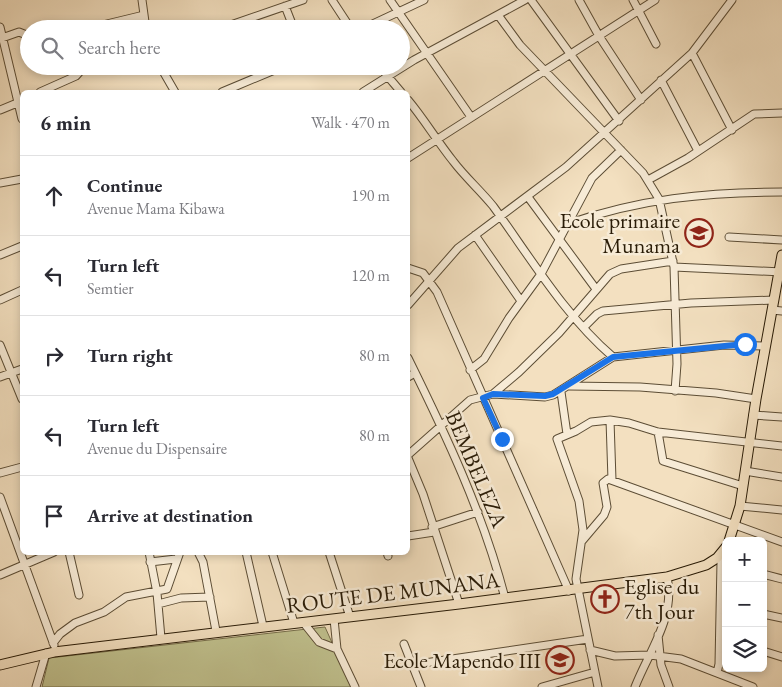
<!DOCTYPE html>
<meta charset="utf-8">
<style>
:root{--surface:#fff;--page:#f2f2f3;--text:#2b2b33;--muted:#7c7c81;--line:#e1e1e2}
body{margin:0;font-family:"EB Garamond",serif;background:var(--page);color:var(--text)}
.controls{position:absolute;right:15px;bottom:15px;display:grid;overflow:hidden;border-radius:8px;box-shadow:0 2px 8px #0003}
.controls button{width:45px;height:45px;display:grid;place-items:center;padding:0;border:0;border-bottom:1px solid var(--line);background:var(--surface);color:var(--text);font:25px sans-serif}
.stop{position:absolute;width:15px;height:15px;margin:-11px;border:4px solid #1a73e8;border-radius:50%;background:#fff}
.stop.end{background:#1a73e8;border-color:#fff;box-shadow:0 1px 5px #0008}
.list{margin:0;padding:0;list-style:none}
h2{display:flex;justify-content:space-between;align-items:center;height:65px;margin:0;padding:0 20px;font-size:21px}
h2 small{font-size:16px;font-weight:400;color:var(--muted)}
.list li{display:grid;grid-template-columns:32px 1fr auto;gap:15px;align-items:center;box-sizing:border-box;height:80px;padding:0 20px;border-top:1px solid var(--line)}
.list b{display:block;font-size:19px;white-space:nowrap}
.list p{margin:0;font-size:16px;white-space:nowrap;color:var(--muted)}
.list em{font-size:16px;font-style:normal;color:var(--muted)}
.icon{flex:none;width:28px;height:28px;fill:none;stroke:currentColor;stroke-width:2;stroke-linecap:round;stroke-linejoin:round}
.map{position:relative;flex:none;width:782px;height:687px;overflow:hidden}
.search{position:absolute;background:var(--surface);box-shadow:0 2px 8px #0003;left:20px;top:20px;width:390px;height:55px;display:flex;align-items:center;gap:12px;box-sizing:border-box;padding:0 18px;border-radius:28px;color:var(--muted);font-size:19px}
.panel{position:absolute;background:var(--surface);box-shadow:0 2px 8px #0003;left:20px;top:90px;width:390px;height:465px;border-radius:8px}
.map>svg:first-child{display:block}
.green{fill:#c0c18e;stroke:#756e4a}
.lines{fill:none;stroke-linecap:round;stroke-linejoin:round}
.minor-casing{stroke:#5c4d35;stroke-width:9}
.major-casing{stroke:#2a1c07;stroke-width:11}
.minor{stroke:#f7ebd6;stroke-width:7}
.major{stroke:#f3e0c0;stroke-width:9}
.route{stroke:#1a73e8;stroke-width:6}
.labels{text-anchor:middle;stroke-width:5;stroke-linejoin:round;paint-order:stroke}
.poi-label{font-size:22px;fill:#2a1c07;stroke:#f7ebd6;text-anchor:end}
.street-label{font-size:22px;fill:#2a1c07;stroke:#f7ebd6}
</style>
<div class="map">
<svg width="782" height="687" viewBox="0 0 782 687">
<rect width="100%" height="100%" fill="#f3e0c0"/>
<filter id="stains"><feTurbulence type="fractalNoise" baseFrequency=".004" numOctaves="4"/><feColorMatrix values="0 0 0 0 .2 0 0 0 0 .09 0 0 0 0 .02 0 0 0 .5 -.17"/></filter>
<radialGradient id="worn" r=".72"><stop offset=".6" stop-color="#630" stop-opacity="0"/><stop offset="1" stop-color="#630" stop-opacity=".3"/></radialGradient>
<path class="green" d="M325,627l27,60h-310l7,-29z"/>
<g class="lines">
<defs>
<path id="minor" d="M142,0l4,29
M332,0l19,29
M390,0l81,117
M531,0l88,121
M579,0l20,36 42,64
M633,0l23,44
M285,6l9,23
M498,15l22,30 123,128 16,26 15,68 3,97 -2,27
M0,27l22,92
M86,29l58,-14
M219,29l84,-29
M362,29l62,-29
M2,38l17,-6 10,4
M692,53l40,77
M160,66l15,26
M379,66l22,26
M661,80l37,71
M40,92l36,-16 9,-10
M222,92l62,-26
M363,92l51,-32 111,-60
M408,100c16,19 29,41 45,61 12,16 27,29 40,45 37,51 72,110 120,151l111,-12 41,1
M0,110l22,-9
M408,158l247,-158
M648,180l40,-22 66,-44 28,-1
M0,183l22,-4
M528,197l68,92
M567,224c72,-25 139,-32 215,-32
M475,235l46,66
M729,237l53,3
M0,255l22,-9
M674,267l108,5
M408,268l15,5 14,19 132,299
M0,300l22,-10
M408,305l50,-57 108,-81 126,-114 40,-53
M772,310l10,1
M585,326l12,-12 6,-3 88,-8 83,-3
M0,345l22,54
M408,358c38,77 75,155 97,240
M470,370l14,-11 25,-41 32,-44 51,-96 29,-28
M0,377l22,-8
M408,377l7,-4
M569,386l71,1 76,6 40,6
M561,392l6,42
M493,394l52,3 8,-2 60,-38
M753,415l29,2
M610,420l2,60
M658,432l5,29 80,25
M408,455l62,-55 23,-6 26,-22 40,-39 51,-59 11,-5 52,-8
M408,458l15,36 36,110
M745,471l37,6
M0,473l22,-6
M0,497l54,148
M740,506l42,4
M432,527l46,-15
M408,536l26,-4
M582,541l22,-26 3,-8 -4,-24 5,-4 174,63
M69,552l10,43
M149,552l8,41 4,45
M198,552l5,10 13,69
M246,552l17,74
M272,552l22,71
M329,552l21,65
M387,552l1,4
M150,562l26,-3
M763,574l19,5
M0,575l54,-23
M158,604l23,-6 29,-1
M763,614l19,4
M334,619l3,30 18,38
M303,622l16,20 18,7
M658,635l3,30 8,22
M53,643l7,-9 15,-11 29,-11 22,-15 41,-8 13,-37
M404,644l17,43
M590,650l25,6 35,-1 31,4 72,28
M763,651l19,6
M411,665l177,-26
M717,673l2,-9 2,-102
M36,687l10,-34
M542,687l53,-15
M598,687l-22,-108 7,-49 -4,-29 -22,-62 19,-8 15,-9 19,-2 19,3 29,9 124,14
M635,687c14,-36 41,-70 32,-110"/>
<path id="major" d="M729,541l11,-35 16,-107 26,-144
M0,665l54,-13 405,-48 208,-27 39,-12 11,-7 9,-11"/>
</defs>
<use href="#minor" class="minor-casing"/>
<use href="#major" class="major-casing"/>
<use href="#minor" class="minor"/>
<use href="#major" class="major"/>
</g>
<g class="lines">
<path class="route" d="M502,439l-19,-41 10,-4 52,2 8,-2 60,-37 132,-13"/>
</g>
<defs>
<symbol id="school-ring" viewBox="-11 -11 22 22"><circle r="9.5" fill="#f7ebd6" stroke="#8f2418" stroke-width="1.5"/><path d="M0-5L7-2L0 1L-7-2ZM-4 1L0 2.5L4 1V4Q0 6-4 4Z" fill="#8f2418"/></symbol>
<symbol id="church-ring" viewBox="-11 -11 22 22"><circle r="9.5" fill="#f7ebd6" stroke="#8f2418" stroke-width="1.5"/><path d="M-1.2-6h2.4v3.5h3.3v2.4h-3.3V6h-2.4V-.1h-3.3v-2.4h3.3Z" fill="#8f2418"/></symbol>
</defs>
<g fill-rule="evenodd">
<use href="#school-ring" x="683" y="217" width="32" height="32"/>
<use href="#church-ring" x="589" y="583" width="32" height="32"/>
<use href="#school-ring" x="544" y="644" width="32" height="32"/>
</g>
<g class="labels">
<g class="poi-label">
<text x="680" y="228">Ecole primaire<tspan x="680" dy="25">Munama</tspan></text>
<text x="624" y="594" text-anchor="start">Eglise du<tspan x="624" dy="25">7th Jour</tspan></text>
<text x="541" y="668">Ecole Mapendo III</text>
</g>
<g class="street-label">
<text transform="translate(477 469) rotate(67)" y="8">BEMBELEZA</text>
<text transform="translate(393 592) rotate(-7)" y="8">ROUTE DE MUNANA</text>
</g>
</g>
<rect width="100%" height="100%" filter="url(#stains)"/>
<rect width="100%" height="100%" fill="url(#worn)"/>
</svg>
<div class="controls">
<button>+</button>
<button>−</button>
<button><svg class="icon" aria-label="layers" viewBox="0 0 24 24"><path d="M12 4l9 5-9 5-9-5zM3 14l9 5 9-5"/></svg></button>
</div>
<div class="stop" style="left:745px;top:344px"></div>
<div class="stop end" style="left:502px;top:439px"></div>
<div class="search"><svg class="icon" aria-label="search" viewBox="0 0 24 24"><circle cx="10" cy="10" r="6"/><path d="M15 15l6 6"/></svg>Search here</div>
<section class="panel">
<h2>6 min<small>Walk · 470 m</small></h2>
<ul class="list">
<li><svg class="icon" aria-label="ahead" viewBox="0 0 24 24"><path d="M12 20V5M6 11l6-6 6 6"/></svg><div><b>Continue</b><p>Avenue Mama Kibawa</p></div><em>190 m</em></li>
<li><svg class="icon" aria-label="left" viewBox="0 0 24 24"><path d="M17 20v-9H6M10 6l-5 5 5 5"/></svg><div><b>Turn left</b><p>Semtier</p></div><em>120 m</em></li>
<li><svg class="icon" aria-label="right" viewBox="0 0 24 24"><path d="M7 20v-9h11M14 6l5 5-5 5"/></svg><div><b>Turn right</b></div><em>80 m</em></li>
<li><svg class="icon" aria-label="left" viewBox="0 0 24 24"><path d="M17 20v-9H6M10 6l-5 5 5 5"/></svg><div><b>Turn left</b><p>Avenue du Dispensaire</p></div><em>80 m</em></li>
<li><svg class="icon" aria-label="arrive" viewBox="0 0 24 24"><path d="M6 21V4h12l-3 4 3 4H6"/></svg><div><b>Arrive at destination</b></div></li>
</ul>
</section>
</div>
